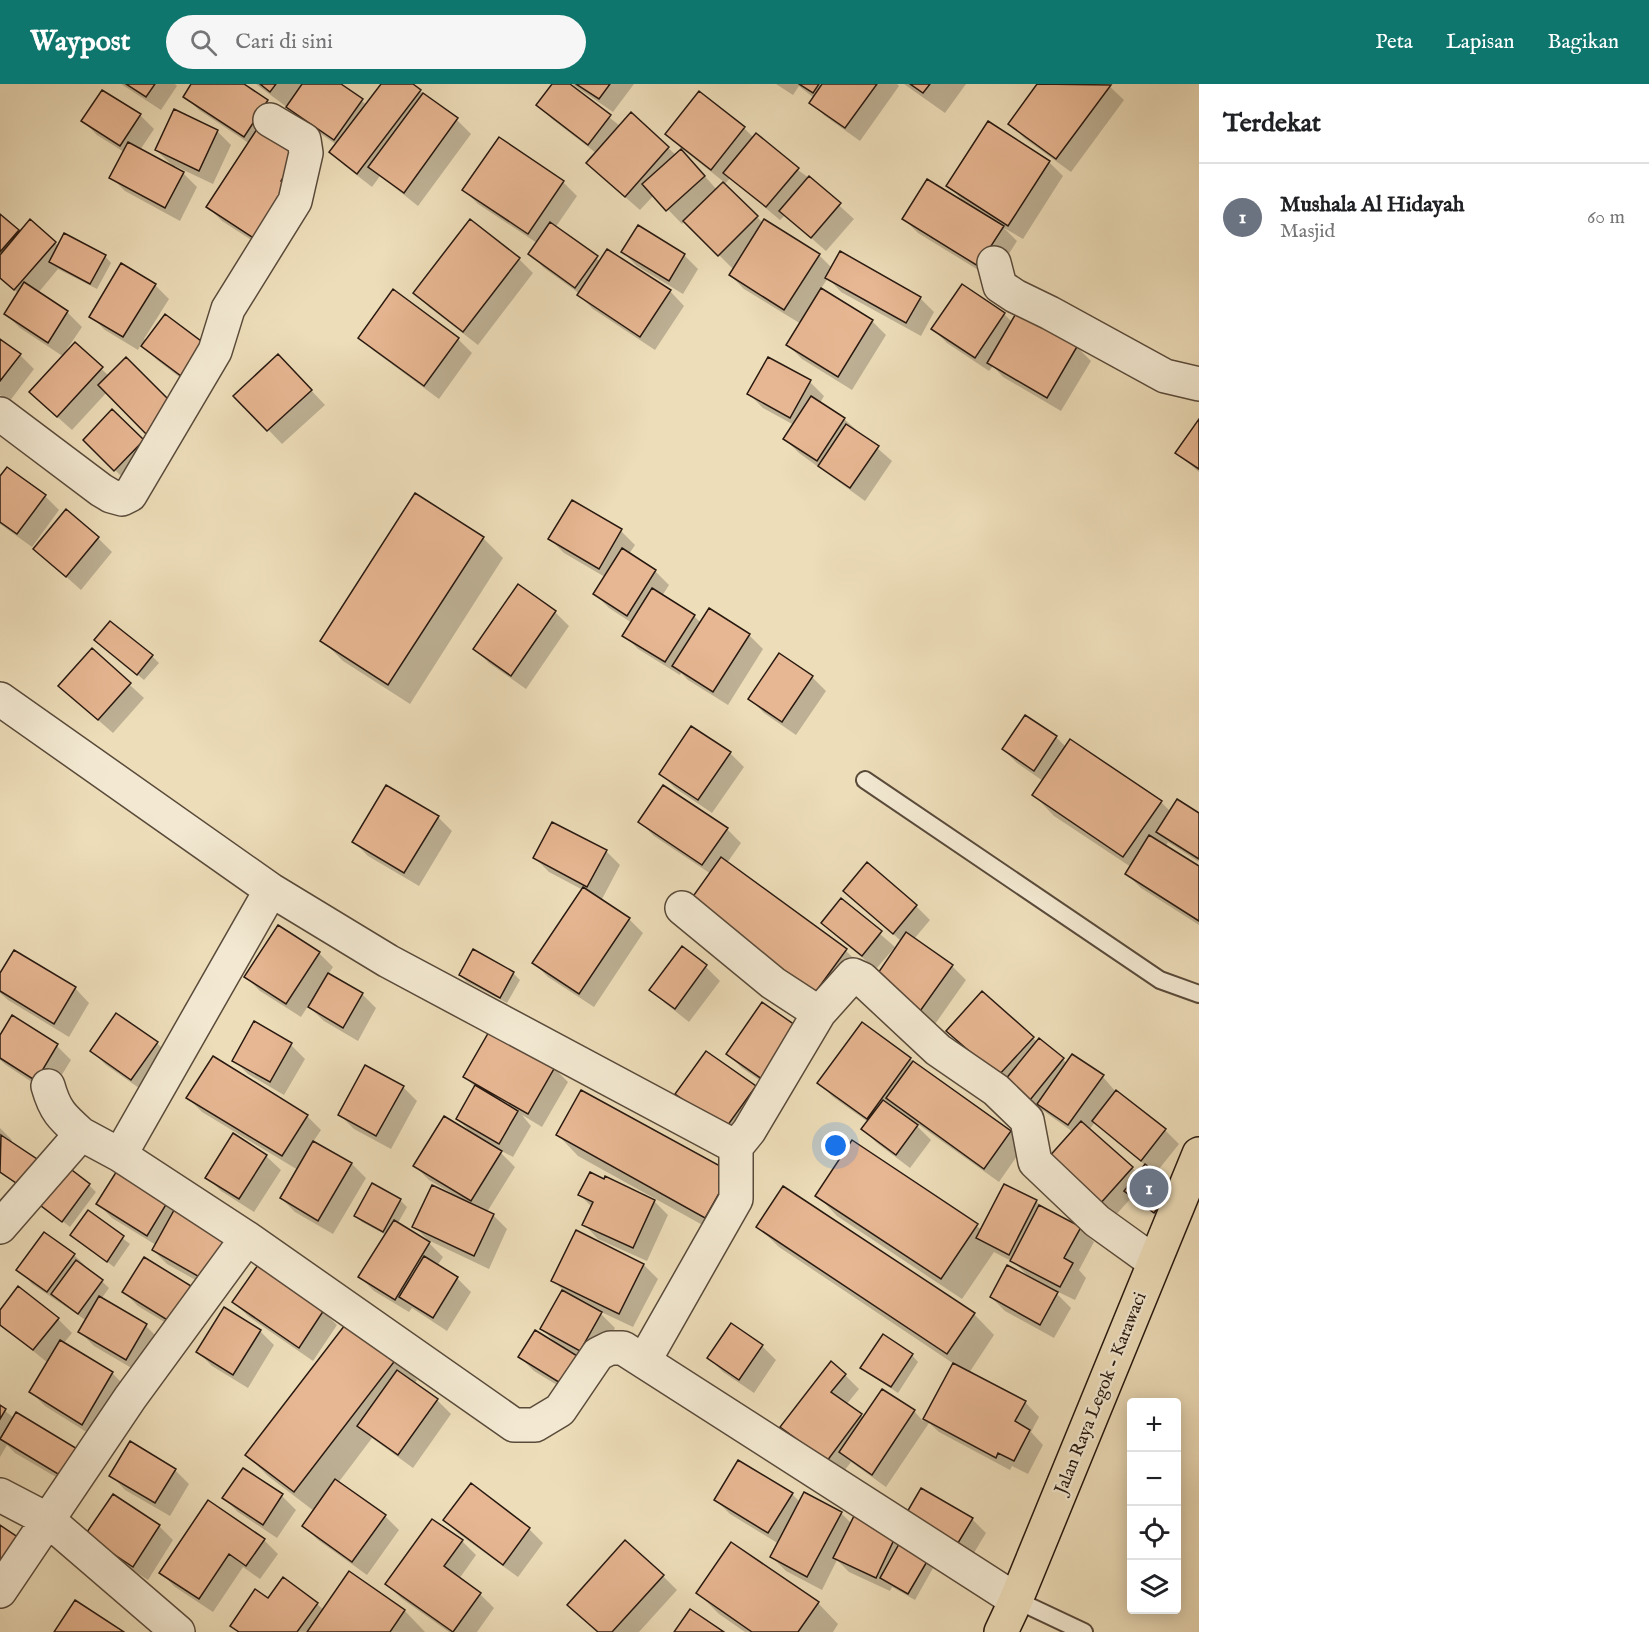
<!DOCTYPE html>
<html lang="id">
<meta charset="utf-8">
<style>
:root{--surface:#fff;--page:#f6f6f6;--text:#202124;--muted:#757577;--line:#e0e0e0;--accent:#0f766e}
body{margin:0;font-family:"IM FELL English",serif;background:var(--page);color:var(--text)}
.controls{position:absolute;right:18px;bottom:18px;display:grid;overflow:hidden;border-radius:6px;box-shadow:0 3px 15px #0003}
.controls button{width:54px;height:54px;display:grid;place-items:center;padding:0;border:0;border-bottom:2px solid var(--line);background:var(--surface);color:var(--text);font:30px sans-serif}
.you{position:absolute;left:836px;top:1062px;width:21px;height:21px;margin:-15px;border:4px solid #fff;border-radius:50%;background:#1a73e8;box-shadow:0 0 0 9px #1a73e833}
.badge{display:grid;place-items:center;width:39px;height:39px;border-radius:50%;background:var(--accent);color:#fff;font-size:20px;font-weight:700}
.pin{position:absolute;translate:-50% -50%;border:3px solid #fff;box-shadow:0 2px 6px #0006}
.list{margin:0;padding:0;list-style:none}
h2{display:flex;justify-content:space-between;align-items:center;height:78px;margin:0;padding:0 24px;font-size:26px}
h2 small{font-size:20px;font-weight:400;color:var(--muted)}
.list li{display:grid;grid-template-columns:39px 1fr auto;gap:18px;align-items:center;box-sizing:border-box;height:108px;padding:0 24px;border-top:2px solid var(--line)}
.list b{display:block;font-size:22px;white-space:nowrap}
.list p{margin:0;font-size:20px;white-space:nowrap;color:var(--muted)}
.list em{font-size:20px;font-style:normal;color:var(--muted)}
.icon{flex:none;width:33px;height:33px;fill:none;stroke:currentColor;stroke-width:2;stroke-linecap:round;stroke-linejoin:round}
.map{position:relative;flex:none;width:1199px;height:1548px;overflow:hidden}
header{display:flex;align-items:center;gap:36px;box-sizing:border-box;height:84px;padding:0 30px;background:var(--accent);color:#fff}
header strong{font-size:28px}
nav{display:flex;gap:33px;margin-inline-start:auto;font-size:21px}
.search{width:420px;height:54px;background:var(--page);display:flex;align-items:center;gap:15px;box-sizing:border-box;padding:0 21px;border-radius:33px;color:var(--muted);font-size:22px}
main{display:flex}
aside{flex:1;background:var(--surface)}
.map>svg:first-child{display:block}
.shadow{fill:#0003;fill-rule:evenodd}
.building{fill:#e7b692;stroke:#281910;stroke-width:1.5}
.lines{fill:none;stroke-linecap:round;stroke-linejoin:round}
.lane-casing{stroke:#594a3a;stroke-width:20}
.street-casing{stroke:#594a3a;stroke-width:36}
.primary-casing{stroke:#281910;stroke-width:36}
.lane{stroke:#f3e9d2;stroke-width:16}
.street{stroke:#f3e9d2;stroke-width:33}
.primary{stroke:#edddb9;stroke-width:33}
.labels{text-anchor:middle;stroke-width:4.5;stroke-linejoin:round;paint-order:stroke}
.street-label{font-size:18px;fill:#281910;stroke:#f3e9d2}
</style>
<header>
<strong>Waypost</strong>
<div class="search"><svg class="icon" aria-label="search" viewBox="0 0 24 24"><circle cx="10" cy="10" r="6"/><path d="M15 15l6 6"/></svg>Cari di sini</div>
<nav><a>Peta</a><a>Lapisan</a><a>Bagikan</a></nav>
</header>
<main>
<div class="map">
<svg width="1199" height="1548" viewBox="0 0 1199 1548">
<rect width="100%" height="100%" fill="#edddb9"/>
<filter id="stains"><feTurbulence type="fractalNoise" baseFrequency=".00333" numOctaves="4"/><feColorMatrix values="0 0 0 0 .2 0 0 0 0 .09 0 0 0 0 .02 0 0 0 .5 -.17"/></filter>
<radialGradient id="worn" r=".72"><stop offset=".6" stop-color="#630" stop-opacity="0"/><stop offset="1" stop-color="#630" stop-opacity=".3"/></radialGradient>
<path class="shadow" d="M121,0h54l2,2 -16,24z
M193,0h48l26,17 14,14 15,42 -23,97 -51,-33 -14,-14 42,-63 -51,-34 -14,-14z
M256,0h82l29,21 16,-21h28l46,36 14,14 -53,72 -38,-30 -8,11 -27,-21 -14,-14 6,-7 -35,-24 -10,-10z
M553,0h15l52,42 11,-12 45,41 19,10 22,25 7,-8 -43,-34 -14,-14 77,-6 10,10 55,40 45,41 -28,32 -41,-36 -5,5 -50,-42 -6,7 39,38 1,-2 55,34 13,13 88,30 14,14 -13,24 -80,-44 -13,-14 -8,12 52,31 14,14 -34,55 -50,-31 -14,-14 13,-21 -57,-35 -14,-14 4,-5 -49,-49 -3,3 -28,-29 -14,15 -38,-33 -6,-24 -44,-34 -14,-14z
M572,0h62l-21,28z
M776,0h121l2,2 -39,55 -35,-25 -14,-14 3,-4 -15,-12 -6,9z
M904,0h62l-21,29z
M1039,0h68l17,16 -53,72 -47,-34 -14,-15z
M140,31l14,14 -14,21 34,17 -18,-17 61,-19 14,14 -18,39 -38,-18 -1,2 9,5 14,14 -17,34 -55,-30 -14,-14 13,-25 -27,-17 -14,-14z
M988,39l61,39 14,14 -40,63 -19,-11 13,13 -24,38 -75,-46 -14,-14 60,-17 -16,-17z
M563,98l14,14 -22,32 46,34 69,29 14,15 -29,44 -62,-41 -14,-14 1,-1 -36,-26 -14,-14 7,-11 -59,-39 -14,-14z
M0,132l20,17 35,10 4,3 46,10 6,7 -14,26 -39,-20 -20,24 30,20 14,14 -17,25 1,1 9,-9 34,32 -2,16 -35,38 -27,-24 19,-49 -44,-29 -14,-14 13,-20 -19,-17v-20l3,-3 -3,-3z
M623,168l61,3 14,14 -15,25 -46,-28z
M519,175l14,14 -55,72 -49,-38 -14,-14z
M122,181l33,20 14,14 -25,40 51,50 -38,-29 -16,-16 -3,6 -33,-20 -14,-14z
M962,202l42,28 8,8 65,25 14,14 -30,50 -58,-34 -10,-11 -4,5 -42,-28 -14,-14z
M360,253l98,2 14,14 -33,46 -65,-48z
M0,256l20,15 14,14 -25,33 -9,-7z
M292,286l33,35 -43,39 -46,-48z
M810,298l14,14 -4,7 24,16 48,42 -27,40 -66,-48 -14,-14 9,-14 -31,-17 -14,-14z
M112,328l45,43 -28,29 -44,-44z
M1199,338v50l-22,-19z
M0,395l45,17 14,14 -27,37 -32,-23z
M621,447l14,14 -6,9 26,17 14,14 -7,11 32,20 7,7 48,12 14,14 -35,56 -40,-25 -7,-7 -1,2 -42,-26 -14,-14 8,-12 -23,-15 -14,-14 10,-17 -41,-24 -14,-14z
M98,454l14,14 -31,38 -46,-41z
M483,454l20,20 -93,146 -67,-43 -21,-21z
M555,528l14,14 -43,63 -37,-26 -14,-14z
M103,563l49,9 7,7 -15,17z
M92,566l52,48 -31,35 -39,-34z
M812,593l14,14 -30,44 -32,-22 -14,-14z
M1025,633l31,20 10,10 95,55 10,10 28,3v47l-31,-20 -3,5 34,21v57l-58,-37 -14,-14 4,-7 -77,-51 -20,-21 9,-14 -26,-18 -14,-14z
M730,669l14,14 -32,46 -37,-25 -14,-14z
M438,733l14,14 -33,55 -51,-30 -14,-14z
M640,738l87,7 14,14 -14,20 119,88 21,20 -32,42 -124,-139 -57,-38z
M606,767l14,14 -19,36 28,18 14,14 -49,74 -46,-30 -14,-14 49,-73 -34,-18 -14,-14z
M845,807l71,15 14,14 -16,19 38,27 14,14 -33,47 -45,-32 14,-53z
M841,816l54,47 -19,22 -39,-32 -14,-14z
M682,864l24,19 14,14 -31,41 -24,-19 -14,-14z
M319,869l14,14 -5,8 34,19 14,14 -18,33 -34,-20 -16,-15 -7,11 -41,-26 -14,-14z
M513,889l7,7 -13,23 -40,-21 -7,-7z
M0,892l75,12 14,15 -20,34 -61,-37 -8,-7z
M12,933l45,29 14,14 -21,34 -44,-29 -6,-5v-23z
M948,947l85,7 4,4 2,-2 28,23 5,-7 31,21 13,15 49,38 14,14 -24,30 18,13 -12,31 -29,-21 -19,21 -50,-45 10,-41 -60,-43zM1095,1038l50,43 -6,9 -50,-44z
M804,949l14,14 -34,50 -42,-29 -14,-14z
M157,959l14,14 -25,36 -40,-28 -14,-14z
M291,961l14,14 -21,36 -36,-21 -14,-14z
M910,975l100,73 14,14 -25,36 -84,-60 -1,1 17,17 -21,28 -33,-25 -14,-14 5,-7 -35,-25 -14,-14z
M554,984l14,14 -26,45 -20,-12 9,11 -18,31 -17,-9 19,19 -28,45 6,3 14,14 -18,40 -61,-29 -14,-14 37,-33 -22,-13 -14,-14 58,-32 -16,-15 19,-31 -11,-11z
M403,1003l14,14 -26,48 -37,-20 -14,-14z
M755,1003l14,14 -29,41 -49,-34 -14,-14z
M188,1014l119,18 14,14 -8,12 39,22 14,14 -33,56 -38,-22 -14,-14 17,-28 -96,-58z
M0,1044l12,12 -2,3 32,24 -16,23 -26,-17z
M233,1051l33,21 15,14 -27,42 -33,-21 -14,-14z
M558,1051l172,38 -4,65 -148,-82z
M853,1058l129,88 54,-29 7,7 37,20 14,14 -15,28 7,8 -11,22 -23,-11 19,19 -17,30 -49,-27 -14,-14 38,-20 -14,-14 -21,-11 -32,47 -125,-83 -20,-21z
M89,1101l7,7 -26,35 -32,-25z
M580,1111l74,6 14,14 -21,46 -49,-22 -14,-15 8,-17z
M170,1115l47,93 -50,-28 -14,-14 3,-5 -44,-27 -14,-14z
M400,1116l7,7 -9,16 31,20 14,14 -6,9 20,12 14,14 -24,39 -35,-23 -3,4 -35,-21 -14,-14 26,-42 -24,-13 -6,-6z
M88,1128l42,32 -16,23 -42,-32z
M758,1143l216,87 20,21 -25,38 56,29 14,15 -8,15 12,13 -15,29 -16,-8 -2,4 -71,-38 -10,-9 -43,64 -35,-25 -9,12 -46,-33 -14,-14 63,-52 14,14 -13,16 18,13 50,-7 9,10 31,-57 -175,-117z
M577,1148l67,33 14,14 -25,48 -36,-17 18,18 -20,36 -19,-10 -2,2 11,46 -51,-31 -14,-14 37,-13 -15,-15 21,-39 -10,-10z
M74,1171l35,33 -8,11 45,27 14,14 -20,33 -46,-27 -14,-14 7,-11 -55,-37 -14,-15z
M144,1175l46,29 14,14 -20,32 -46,-28 -14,-14z
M234,1218l89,9 14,14 -24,36 -65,-45z
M0,1228l58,7 14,14 -9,11 49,29 14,14 -30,51 -51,-32 -14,-14 17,-29 -48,-39z
M260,1247l14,14 -26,43 -36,-22 -14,-14z
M762,1262l14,14 -22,33 -31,-21 -14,-14z
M912,1271l6,7 -20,31 -29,-19 -7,-7z
M396,1275l21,21 -3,4 23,16 14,14 -38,54 -41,-30 -34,45 47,33 14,14 -32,45 -49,-35 -14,-14 10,-15 -46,-35 -21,-21z
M0,1323l14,11 64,72 -63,-37 -8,-8 -7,12z
M175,1386l14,14 -19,32 -45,-26 -14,-15z
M244,1386l38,26 14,14 -19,28 -39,-26 -14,-14z
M471,1402l58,43 14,14 -25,34 -59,-43 -14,-14z
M792,1410l9,9 40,10 11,11 6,-12 79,49 -22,39 -23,-13 -2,4 -41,-19 -12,-12 -15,30 -36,-19 -14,-14 7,-13 -49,-30 -14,-14z
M113,1412l46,30 14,14 -25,40 -47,-31z
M972,1435l14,14 -17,28 -50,-28z
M264,1456l14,14 -18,25 -17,-12 -30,45 -38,-25 -14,-14z
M462,1457l14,14 -17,24 21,15 14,14 -17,24h-28l-48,-34 -14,-14z
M350,1489l55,38 20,21h-187l-6,-7 37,-25 48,4 7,6z
M663,1492l14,14 -38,42h-41z
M698,1509l120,10 20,21 -5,8h-88l-26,-18z"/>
<path class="building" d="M126,0h29l-9,13z
M191,0h53l24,16 -24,37 -61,-40z
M260,0h16l-6,8z
M302,0h39l22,15 -29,41 -48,-33z
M381,0h32l8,6 -64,84 -28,-22z
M552,0h18l41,31 -23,30 -52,-40z
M576,0h34l-11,15z
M799,0h20l-6,9z
M822,0h55l-32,44 -36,-25z
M910,0h20l-7,9z
M1037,0l74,1 -55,74 -48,-35z
M102,6l39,24 -21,32 -39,-25z
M699,7l46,36 -34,43 -46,-36z
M423,9l35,25 -54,75 -36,-26z
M174,25l44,21 -19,41 -44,-21z
M631,28l38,35 -44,50 -39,-34z
M988,37l62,40 -42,65 -62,-40z
M257,45l40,26 -16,26 11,8 -34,52 -52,-34z
M756,49l43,35 -33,39 -43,-34z
M499,53l65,44 -36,53 -66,-44z
M128,58l56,30 -19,36 -56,-30z
M681,65l24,27 -39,35 -24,-27z
M809,92l32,27 -30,35 -32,-27z
M927,95l77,47 -26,40 -76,-47z
M723,98l35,34 -40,40 -35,-35z
M0,130l19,16 -19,22z
M30,135l26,23 -42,48 -14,-12v-23z
M470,135l50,39 -57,74 -50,-39z
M764,135l56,35 -36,56 -55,-35z
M550,138l48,34 -23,32 -47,-34z
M638,141l47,29 -16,27 -48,-29z
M64,149l42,22 -16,29 -41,-22z
M607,165l64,41 -31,47 -63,-42z
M840,167l81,46 -15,26 -81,-45z
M121,179l35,21 -33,53 -34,-20z
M24,198l44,29 -20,32 -44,-29z
M962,200l43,29 -30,45 -44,-29z
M821,204l52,32 -35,57 -52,-32z
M393,205l66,49 -35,48 -66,-48z
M1018,226l60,35 -31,53 -60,-35z
M165,230l40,30 -24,32 -40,-30z
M0,255l21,15 -21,27z
M75,258l28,25 -46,50 -28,-25z
M278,270l34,36 -45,41 -34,-35z
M126,273l52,52 -29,28 -51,-52z
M768,273l43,23 -21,38 -43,-24z
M811,312l34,22 -28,43 -34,-22z
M112,325l32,31 -30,31 -31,-31z
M1199,335v50l-24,-16z
M846,340l33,22 -29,42 -32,-22z
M7,383l39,28 -29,39 -17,-12v-46z
M415,409l69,44 -96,148 -68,-44z
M572,416l50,29 -23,40 -51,-30z
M66,425l33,28 -33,40 -33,-28z
M622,464l34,22 -29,46 -34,-22z
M518,500l38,27 -45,65 -38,-27z
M652,504l43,27 -30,47 -43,-26z
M709,524l41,26 -37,58 -41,-26z
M110,537l43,34 -16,20 -43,-35z
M92,564l39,35 -33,37 -40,-34z
M779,569l34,23 -31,46 -34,-23z
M1025,631l32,21 -23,35 -32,-22z
M691,642l40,26 -33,48 -39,-26z
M1070,655l92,62 -39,56 -91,-62z
M386,701l53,31 -35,57 -52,-31z
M663,701l65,43 -26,37 -64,-43z
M1177,715l22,14v46l-43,-27z
M552,738l55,28 -20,37 -54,-29z
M1149,751l50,31v55l-74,-47z
M721,773l126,92 -33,45 -125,-92z
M867,778l50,43 -24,29 -50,-43z
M583,803l47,31 -51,76 -47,-31z
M841,814l41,33 -20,25 -41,-33z
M278,841l42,27 -34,52 -42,-27z
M906,848l47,33 -35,49 -46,-32z
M682,862l25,19 -32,44 -26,-19z
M473,865l41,23 -14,26 -41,-23z
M14,866l62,37 -22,37 -54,-33v-18z
M328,889l35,20 -20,35 -35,-21z
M982,907l52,46 -36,39 -52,-45z
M762,918l43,30 -36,52 -43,-30z
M116,929l42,29 -27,38 -41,-29z
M12,931l46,29 -22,37 -36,-23v-23z
M254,937l38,22 -22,39 -38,-21z
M862,938l49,36 -44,61 -50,-36z
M490,946l65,37 -27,47 -65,-37z
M1039,954l25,20 -34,42 -25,-20z
M706,967l50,35 -31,43 -50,-35z
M1072,970l32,21 -36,50 -31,-21z
M213,972l95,59 -26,41 -96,-58z
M913,977l98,70 -27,38 -98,-71z
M365,981l39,21 -28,50 -38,-21z
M475,1001l43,26 -19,33 -43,-25z
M581,1006l150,82 -26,46 -149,-83z
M1116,1006l50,39 -25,32 -49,-40z
M883,1016l35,25 -22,30 -35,-26z
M444,1032l58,35 -31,50 -58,-35z
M1081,1037l52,46 -34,38 -52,-46z
M233,1049l34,22 -28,44 -34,-21z
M1,1051l36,24 -18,26 -19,-13z
M852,1056l126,84 -37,55 -126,-83z
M313,1057l39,22 -34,58 -38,-23z
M64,1080l26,20 -28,38 -26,-20z
M1145,1080l29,22 -20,27 -30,-22z
M120,1082l50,32 -23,38 -51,-32z
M590,1088l14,7 1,-3 50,24 -22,48 -51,-23 11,-23 -15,-7z
M372,1099l29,16 -18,33 -29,-16z
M1004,1100l33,16 -28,55 -33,-17z
M432,1101l62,29 -20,42 -62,-29z
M783,1102l192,127 -28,41 -191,-127z
M178,1119l52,30 -27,46 -51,-29z
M1039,1121l42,22 -17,31 9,5 -13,24 -50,-26z
M88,1126l36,26 -17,26 -37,-27z
M394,1136l36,22 -35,58 -37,-23z
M576,1146l68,34 -25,50 -68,-33z
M44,1148l31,22 -28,38 -31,-22z
M424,1172l34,21 -25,41 -34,-21z
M144,1173l47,29 -22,35 -47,-29z
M76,1176l27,20 -25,34 -27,-20z
M258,1181l66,45 -25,38 -67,-46z
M1007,1181l51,27 -18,33 -50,-28z
M18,1202l41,32 -26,32 -33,-25v-15z
M562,1206l40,22 -22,39 -40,-22z
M99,1212l48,28 -21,36 -48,-28z
M224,1223l37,23 -28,45 -37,-23z
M348,1237l49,37 -103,134 -49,-37z
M731,1239l32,22 -24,35 -32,-22z
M535,1246l52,32 -17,27 -52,-32z
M883,1250l30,20 -22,33 -31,-19z
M60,1256l53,32 -31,53 -53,-33z
M831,1277l15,13 -15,18 31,22 -35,47 -47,-34z
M953,1279l73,38 -11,20 15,9 -16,31 -16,-8 -2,5 -73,-39z
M397,1286l41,29 -40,56 -41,-29z
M882,1305l33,21 -43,65 -33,-23z
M0,1321l6,4 -6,10z
M16,1328l63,38 -16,27 -63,-38z
M130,1357l46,28 -21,34 -46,-27z
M738,1376l55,33 -25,40 -54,-33z
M243,1384l40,26 -20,31 -41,-27z
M335,1395l51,36 -34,47 -50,-36z
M471,1399l59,45 -27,37 -60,-45z
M921,1404l52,30 -18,30 -52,-29z
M804,1408l38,20 -35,65 -37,-20z
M113,1410l47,31 -27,42 -48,-32z
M208,1416l57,39 -19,27 -17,-12 -30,45 -40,-26z
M857,1426l42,19 -23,49 -43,-20z
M432,1435l31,21 -19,26 37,27 -28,39 -68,-48z
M0,1441l22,15 -22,28z
M903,1453l29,16 -24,41 -28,-16z
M625,1456l39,35 -52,57h-14l-31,-27z
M731,1458l88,60 -21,30h-46l-56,-39z
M349,1487l56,39 -15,22h-83z
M283,1493l35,26 -21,29h-58l-9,-6 25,-37 13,9z
M75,1516l49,32h-70z
M690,1525l34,23h-50z"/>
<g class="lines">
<defs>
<path id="lane" d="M865,696l295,200 39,14
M1016,1516l68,32"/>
<path id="street" d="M994,179l6,23 15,10 35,17 115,63 34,8
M0,330l101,76 10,6 11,3 8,-4 85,-144 13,-42 67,-108 11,-48 -2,-13 -34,-20
M0,615l271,191 117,71 348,186
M682,824l91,75 46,30 34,-38 9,4 76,71 58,40 31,30 8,42 62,59 57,41
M48,1002c7,25 14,31 33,48
M0,1143l81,-93 39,21
M247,1154l-127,-83 151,-265
M644,1277l92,-162v-52l13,-16 70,-118
M0,1411l48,25 130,112
M0,1507l130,-193 117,-160 267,187h21l25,-15 38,-56 12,-6h13l393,252"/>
<path id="primary" d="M1001,1548l15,-32 183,-446"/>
</defs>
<use href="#lane" class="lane-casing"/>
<use href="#street" class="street-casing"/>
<use href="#primary" class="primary-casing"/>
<use href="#lane" class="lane"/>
<use href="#street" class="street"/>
<use href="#primary" class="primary"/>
</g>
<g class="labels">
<g class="street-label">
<text transform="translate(1100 1309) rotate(-68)" y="6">Jalan Raya Legok - Karawaci</text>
</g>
</g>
<rect width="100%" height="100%" filter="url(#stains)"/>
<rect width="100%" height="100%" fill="url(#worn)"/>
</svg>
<div class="controls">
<button>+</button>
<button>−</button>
<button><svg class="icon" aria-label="locate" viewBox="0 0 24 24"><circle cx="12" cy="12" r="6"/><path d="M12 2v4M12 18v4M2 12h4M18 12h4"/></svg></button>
<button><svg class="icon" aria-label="layers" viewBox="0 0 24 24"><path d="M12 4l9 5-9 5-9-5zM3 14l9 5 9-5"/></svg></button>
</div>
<div class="you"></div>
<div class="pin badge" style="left:1149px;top:1104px;background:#6b7280">1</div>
</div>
<aside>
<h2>Terdekat<small></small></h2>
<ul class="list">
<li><span class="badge" style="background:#6b7280">1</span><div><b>Mushala Al Hidayah</b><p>Masjid</p></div><em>60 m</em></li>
</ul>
</aside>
</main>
